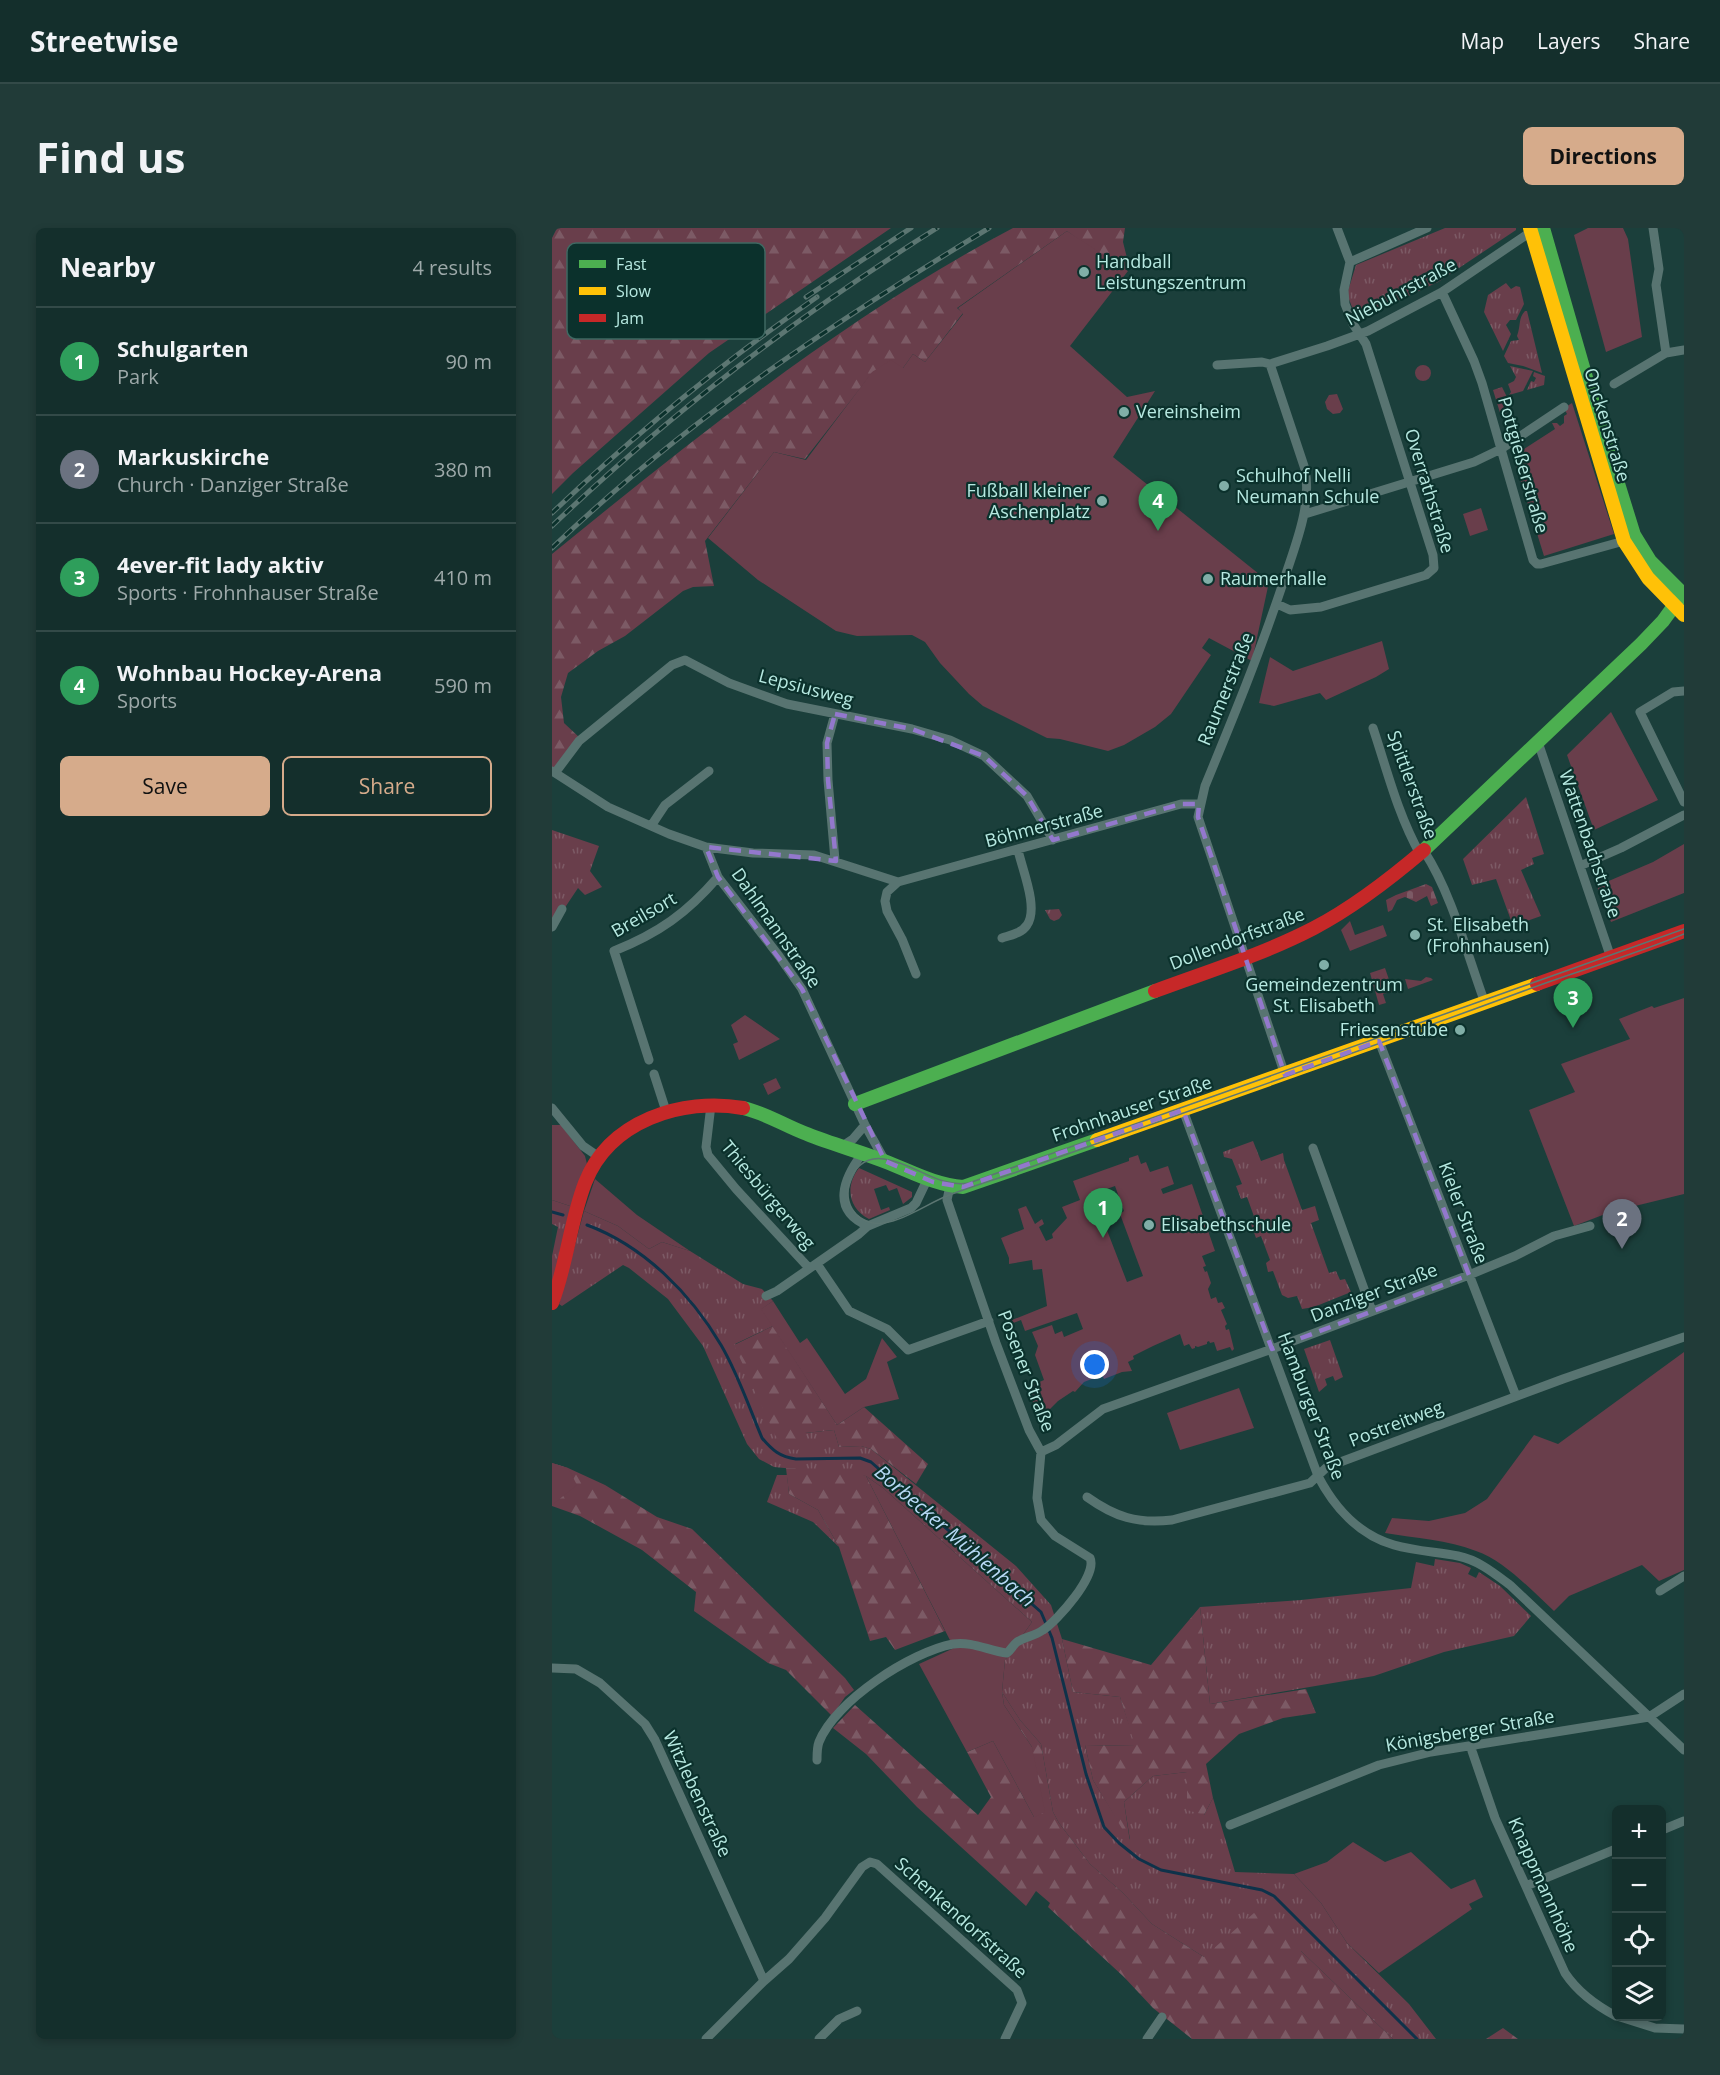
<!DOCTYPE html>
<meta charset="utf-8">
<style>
:root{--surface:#142f2c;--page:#213b38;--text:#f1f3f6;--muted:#9da9a9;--line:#334a48;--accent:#d6ab8b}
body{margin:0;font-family:"Open Sans",sans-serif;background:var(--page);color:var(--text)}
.controls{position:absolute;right:18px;bottom:18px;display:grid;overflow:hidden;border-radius:9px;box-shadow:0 3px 9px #0003}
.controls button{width:54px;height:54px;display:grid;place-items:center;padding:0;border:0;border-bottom:2px solid var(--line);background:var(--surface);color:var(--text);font:30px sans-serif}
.you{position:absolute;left:543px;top:1137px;width:21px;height:21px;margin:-15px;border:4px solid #fff;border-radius:50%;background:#1a73e8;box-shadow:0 0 0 9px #1a73e833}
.badge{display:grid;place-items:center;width:39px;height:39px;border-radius:50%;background:var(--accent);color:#fff;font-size:20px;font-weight:700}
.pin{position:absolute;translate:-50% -50px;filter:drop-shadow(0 2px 3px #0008)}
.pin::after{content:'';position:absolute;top:32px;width:21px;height:18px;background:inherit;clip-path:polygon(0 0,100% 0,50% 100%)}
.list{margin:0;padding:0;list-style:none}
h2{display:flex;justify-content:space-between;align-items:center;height:78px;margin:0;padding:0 24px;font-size:26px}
h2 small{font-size:20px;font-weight:400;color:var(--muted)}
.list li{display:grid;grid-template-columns:39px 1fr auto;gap:18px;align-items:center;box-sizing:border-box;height:108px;padding:0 24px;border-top:2px solid var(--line)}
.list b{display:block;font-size:22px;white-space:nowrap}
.list p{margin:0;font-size:20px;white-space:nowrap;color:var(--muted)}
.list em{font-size:20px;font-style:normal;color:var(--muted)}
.actions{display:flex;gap:12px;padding:18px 24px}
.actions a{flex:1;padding:14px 0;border:2px solid var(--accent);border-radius:9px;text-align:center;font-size:21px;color:var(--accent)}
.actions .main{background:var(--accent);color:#111}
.icon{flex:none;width:33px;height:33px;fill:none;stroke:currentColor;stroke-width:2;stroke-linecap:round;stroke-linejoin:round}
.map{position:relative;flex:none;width:1132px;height:1811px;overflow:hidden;border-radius:9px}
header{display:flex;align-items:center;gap:36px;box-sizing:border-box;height:84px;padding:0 30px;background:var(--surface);border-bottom:2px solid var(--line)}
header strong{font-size:28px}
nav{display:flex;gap:33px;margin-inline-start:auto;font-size:21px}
.intro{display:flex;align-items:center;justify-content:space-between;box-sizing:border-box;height:144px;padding:0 36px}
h1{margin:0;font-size:42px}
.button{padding:15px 27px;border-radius:9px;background:var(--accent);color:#111;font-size:21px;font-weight:700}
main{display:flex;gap:36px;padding:0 36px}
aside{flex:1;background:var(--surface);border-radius:9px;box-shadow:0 3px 9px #0003}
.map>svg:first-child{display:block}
.grass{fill:url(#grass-tufts)}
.forest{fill:url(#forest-firs)}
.cemetery{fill:url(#cemetery-stones)}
.green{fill:#693e4b;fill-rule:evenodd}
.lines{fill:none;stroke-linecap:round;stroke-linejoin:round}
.stream{stroke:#0e324a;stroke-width:3}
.street{stroke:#587471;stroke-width:9}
.fast{stroke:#4caf50;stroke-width:14}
.slow{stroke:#ffc107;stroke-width:14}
.jam{stroke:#c62828;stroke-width:14}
.tram{stroke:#5c7672;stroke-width:1.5}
.rail-casing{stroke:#5c7672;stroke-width:5}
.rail{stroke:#0b312c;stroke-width:3;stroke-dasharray:9;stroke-linecap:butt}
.marked{fill:none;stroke:#9378cd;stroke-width:4.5;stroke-dasharray:12 8;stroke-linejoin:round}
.poi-dot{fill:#80aea7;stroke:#0b312c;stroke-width:2}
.labels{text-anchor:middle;stroke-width:4.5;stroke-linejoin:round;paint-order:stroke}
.poi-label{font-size:18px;fill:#b7e9e1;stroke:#0b312c;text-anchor:start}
.street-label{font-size:18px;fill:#b7e9e1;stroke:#0b312c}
.water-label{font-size:20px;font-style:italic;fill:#b7d9f5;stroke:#0b312c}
.key{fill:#0b312c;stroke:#3f6862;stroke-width:1.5}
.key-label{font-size:16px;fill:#b7e9e1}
</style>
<header>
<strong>Streetwise</strong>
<nav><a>Map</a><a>Layers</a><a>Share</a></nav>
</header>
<div class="intro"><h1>Find us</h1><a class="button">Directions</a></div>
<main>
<aside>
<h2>Nearby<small>4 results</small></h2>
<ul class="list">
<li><span class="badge" style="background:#2e9e5b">1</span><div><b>Schulgarten</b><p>Park</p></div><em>90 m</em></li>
<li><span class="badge" style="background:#6b7280">2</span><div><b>Markuskirche</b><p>Church · Danziger Straße</p></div><em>380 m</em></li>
<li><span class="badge" style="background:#2e9e5b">3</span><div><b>4ever-fit lady aktiv</b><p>Sports · Frohnhauser Straße</p></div><em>410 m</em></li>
<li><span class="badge" style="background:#2e9e5b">4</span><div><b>Wohnbau Hockey-Arena</b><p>Sports</p></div><em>590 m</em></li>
</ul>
<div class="actions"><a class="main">Save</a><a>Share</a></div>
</aside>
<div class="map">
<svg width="1132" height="1811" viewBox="0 0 1132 1811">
<defs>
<pattern id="grass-tufts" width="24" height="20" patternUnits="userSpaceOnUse" patternTransform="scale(1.5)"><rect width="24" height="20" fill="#693e4b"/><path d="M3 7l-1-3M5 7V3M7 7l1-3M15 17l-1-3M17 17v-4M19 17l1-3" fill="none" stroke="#7c5a65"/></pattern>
<pattern id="forest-firs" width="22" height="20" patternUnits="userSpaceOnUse" patternTransform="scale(1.5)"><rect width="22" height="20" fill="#693e4b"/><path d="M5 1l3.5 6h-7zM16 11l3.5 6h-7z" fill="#7c5a65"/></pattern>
<pattern id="cemetery-stones" width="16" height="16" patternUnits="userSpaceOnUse" patternTransform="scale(1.5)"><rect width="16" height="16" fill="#693e4b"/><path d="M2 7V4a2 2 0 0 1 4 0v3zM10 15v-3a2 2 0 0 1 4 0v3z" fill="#7c5a65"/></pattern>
</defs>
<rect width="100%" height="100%" fill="#1b3f3b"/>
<path class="grass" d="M893,0h71v2l-78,52 -81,38 -10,-26 9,-29z
M954,55l5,6 5,-3 4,1 4,17 -8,16h-6l-4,5 5,9 -8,17 -19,-39 4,-17z
M973,83h2l15,62 -19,-7 -15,-3 -4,-7 7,-15 8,-1 -2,-4c4,-10 1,-18 8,-25z
M958,138l23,5 -10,20 -14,4 2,-3 -3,-8 6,-3 2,-4z
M982,144l11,4 -1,9 -17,5 4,-9 3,1 2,-4 -3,-2z
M950,159l6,12 -6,2 4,14 -5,1 -8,-26z
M974,569l18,57 -12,4 2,6 -13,6 20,46 -28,10 -17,-47 -24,6 -9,-26z
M0,602l47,16 -9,25 12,16 -17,8 -7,-7 -14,21 -12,13z
M507,681l3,6 -3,4 -5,2 -4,-2 -5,-9z
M701,913l8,20 22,-8 1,7 18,50 13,-4 4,14 -8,3 18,50 7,-2 4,9 5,-1 6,13 -37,15 -12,2 -5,-13 -9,2 -6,-3 -9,-24 -5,1 -2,-9 4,-3 -9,-24 -5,2 -5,-14 5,-2 -9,-25 -6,2 -5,-13 6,-2 -10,-25 -8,-2 -1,-5z
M307,940l53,24v5l-9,7 -6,-16 -8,3 -3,-6 -12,4 7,21 8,-3 1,3 -21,9c-21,-11 -24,-33 -10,-51z
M0,972l21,7 -21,83v-34l6,-29 -6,-3z
M32,983l34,15 31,23 13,-7 28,9 53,33 19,5 11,12 -11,8 11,17 -38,18 70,89 29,-3 5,17 22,-1 10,3 145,117 35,39 11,34 11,53 47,5 16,49 -51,-1 8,35 37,60 -6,-38 29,-26 34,-4 17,43 9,-17 22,74 59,2 27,29 26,40 62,61 27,35h-43l-92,-88 -97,6 -52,-33 -29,-31 -33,-29 -31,-41 -6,-11 -12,-68 -21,-24 -18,-28 3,-32 27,-38 -149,-134 -17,-12 -92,-9 -15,-8 -12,-15 -44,-98 -35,-47 -39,-31 -6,-3 -61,41 -3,-2z
M778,1112l13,37 -8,4 -2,-5 -8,3 2,6 -8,7 -15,-43z
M225,1247h10l2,19 29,16 21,37 -26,-25 -46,-20z
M883,1331l25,4 11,5 -3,6 8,4 3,-6 21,14 31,30 -17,20 -70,16 -70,24 -164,28 -10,-97 101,-7 110,-12 5,-26 18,4z"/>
<path class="forest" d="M5,0h334l-182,125 -136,120 -21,21v-256z
M461,0h112l-2,14 7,28 -14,-3 -49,-36 -110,77 6,5 -38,49 -12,-8 -10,14 -30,4 -68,87 -31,-7 -69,89 9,45 -21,1 -10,4 -58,45 -27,15 -30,22 -7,24 3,26 17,16 -29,31v-216c146,-119 294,-238 461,-326z
M221,1098l64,99 27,-18 64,57 -12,20 -45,-35 -10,-3 -22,1 -5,-17 -29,3 -7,17 -11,-1 -12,-14 -41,-90z
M0,1235l16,5 37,17 52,32 35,12 153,149 9,12 -9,7 -13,19 -46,-46 -18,-7 -74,-52 2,-19 -54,-42 -62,-34 -28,-10z
M234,1240l61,2 19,6 79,155 -50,19 -9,-13 -16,4 -31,-94 -21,-37 -29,-16z
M648,1379l10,97 96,-15 10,24 -33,5 -44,16 -33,30 7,34 -9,17 -17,-5v-38l-34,4 -29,26 6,40 -37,-62 -8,-35 50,1 -15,-49 -47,-5 -11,-53 89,26z
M450,1464l18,28 21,24 12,68 6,11 31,41 33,29 29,31 52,33 50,-44 47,38 92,88h-201l-39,-31 -29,-31 -76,-70 2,-4 -14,-12 -10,15 -109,-99 -51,-53 -33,-26 22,-23 123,110 13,-18 -24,-45 26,-11 41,76 -2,-70 -28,-42z
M951,1800l15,11h-32z"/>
<path class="cemetery" d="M874,656l6,3 6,16 -7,3 -4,-10 -11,6 -11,-5 -8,3 -5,10 -4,2 -2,-12 10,-5z"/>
<path class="green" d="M1036,0h35l5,11 14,98 -36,15 -32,-117z
M515,3l61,40 -58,75 57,51 28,-6 -42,66 156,125 -17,79 -43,-23 -7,10 9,7 -40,59 -16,13 -31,18 -16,6 -48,-12 -13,-1 -64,-32 -14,-12 -29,-31 -15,-21 -13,-7 -55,1 -21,-5 -78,-51 -50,-42 66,-86 32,8 66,-88 19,-12 12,8 10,-14 12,8 38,-48 -5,-6z
M863 145a8 8 0 1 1 16 0a8 8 0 1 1-16 0Z
M785,166l6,15 -3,4 -7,1 -6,-5 -2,-7 4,-7z
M1020,175l42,131 -70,22 -31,-100 42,-27 -3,-6h5l3,3 4,-3v-7l3,-2 -3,-6z
M929,280l7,22 -18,6 -7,-22z
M830,413l7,28 -13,8 -50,23 -6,-7 -46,13 -15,-3 11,-46 23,14z
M1059,484l47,88 -64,30 -27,-75z
M1132,616v49l-73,29 -14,-36 56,-24z
M798,693l5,14 28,-10 4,11 -37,15 -9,-21z
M833,740l8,23 -10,3 3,9 -7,2 -9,-32z
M874,749l5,1 2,2 -25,9 -3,-10 16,2z
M1132,770v196l-49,12 -1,-3 -60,23 -45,-116 46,-18 -14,-28 69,-25 -11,-20 33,-13 2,2z
M193,787l35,24 -41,21 -6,-16 5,-2 -7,-17z
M224,850l5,10 -13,7 -5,-11z
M0,897h9l24,31 2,8 -14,43 -21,-7z
M586,927l3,9 5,-2 4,10 18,-6 6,18 -13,5 2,5 29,-10 23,67 -13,5 4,10 -3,1 2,5 2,-1 4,12 -3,6 3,10 5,-2 2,6 4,-1 3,6 -4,2 6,14 -2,2 1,4 3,-1 5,20 -2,2 -2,-4 -13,4 -3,-9 -4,1 -1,-2 -2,1v2l-9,3 -3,-1v2l-3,1 -3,-5 -5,2 -4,-12 -27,12 -20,10 1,3 -6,3 4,9 -10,1 -18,7 -2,-4 -18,7 -9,10 -2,-1 -15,10 -14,14 -3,-3 -4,3 -9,-28 16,-7 -9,-25 3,-9 -6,-14 20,-7 3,9 7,-3 2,6 19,-8 -6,-16 -52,18 -4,-11 -8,3 -1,-3 35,-14 -5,-37 -9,1 -1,-10 -23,4v-6l-8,-20 23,-9 -6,-20 8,-3 9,18 7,-5 2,5 -5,3 7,14 7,-3 -1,-4 15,-16 -5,-11 18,-7 -7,-19 56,-20v-3zM563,958l9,25 -4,3 23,62 -16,6 -34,-88z
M43,951l42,36 53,36 -28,-9 -13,7 -31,-23 -34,-15z
M221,1073l27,42 7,-5 38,56 21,-15 16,-41 15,19 -10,5 12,37 -35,8 -27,18 -76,-116z
M1132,1124v218l-25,11 -17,-16 -73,31 -15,15c-22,-20 -49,-50 -78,-60 -28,-11 -61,-13 -91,-18l7,-15 37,3 36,-8 22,-14 47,-64 24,9z
M687,1160l15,40 -74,22 -13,-37z
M0,1235l16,5 9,17 -25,20z
M314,1248l17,12 149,134 -27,38 -3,32 2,13 28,42 13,65 -11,5 -41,-76 -26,11 -48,-88 35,-16z
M801,1614l32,20 26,-10 40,37 24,-10 8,18 -14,7 3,5 -93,64 -32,-30 -26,-40 -27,-29 33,-12z"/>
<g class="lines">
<path class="stream" d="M0,984l11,3
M35,997c57,21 104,69 134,120 17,29 28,62 41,93 10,12 18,19 34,21l64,-1 11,4 170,150 11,26 34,136 18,53 15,16 20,16 22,11 101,20 12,6 143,143"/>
<path class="street" d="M1101,0l6,41 -3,16 10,68
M798,34l77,-34
M890,64l32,69 8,22 51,177 4,4h4l83,-23
M718,136l35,105c7,38 -10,76 -21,111 -23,70 -51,138 -79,206l-7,31 87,258
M665,137l45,-3 8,2 57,-18 41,-15 74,-39 93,-63
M1062,156l52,-31 18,-3
M753,286l169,-52 27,-13 63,-42
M725,376l13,6 31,-3 105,-32 8,-7 -1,-13 -67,-211 -13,-20 -8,-20 -1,-14 6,-28 -13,-34
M1132,463l-11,1 -33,20 44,90
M283,486l-8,29 1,37 7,80
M821,500c14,42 25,87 47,126
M983,515l5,5 71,210
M0,543l56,36 61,27 37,13 47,6 61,2 84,27 283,-78h18
M3,545l24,-32 93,-76 13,-5 44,23 58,21 125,25 38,11 34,16 43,40 26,44
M99,598l14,-21 44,-34
M154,619l12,30 61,79 23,33 63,136 20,36
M872,623c28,43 43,103 61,152
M1028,638l41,-18 63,-33
M346,654l-11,10 -2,9 2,10 15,28 14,35
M0,699l10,-18
M450,710c9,-3 20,-5 25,-13 12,-17 -5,-56 -9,-75
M827,813l137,355
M97,832l-35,-109c45,-18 73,-38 104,-74
M102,846l12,37
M159,877l-5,42 2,8 28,34 73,79
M0,880l31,38 16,11
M631,882l135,366c16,31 41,59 76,69 21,6 43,7 64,11 20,4 36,17 52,29l174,165
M289,919l12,-8 12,-14
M761,920l59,163
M310,926c-18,24 -32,56 6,72
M265,1036l32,47 38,18 21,21 81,-29
M214,1068l11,-5 82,-57 9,-8 43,-18 5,-5 11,-23
M489,1224l15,-7 47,-36 169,-60 197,-74 46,-19 39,-20 36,-10
M535,1269c28,20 50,27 85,23l138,-37 17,-16 236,-88 121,-42
M1108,1363l24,-15
M0,1440l24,1 24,14 45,41 10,16 109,241
M920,1517v6l23,67 70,155c12,18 32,33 51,43
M265,1532c0,-5 0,-13 2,-18 16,-41 92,-90 134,-98 19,-3 36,7 54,9 4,-3 6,-8 10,-11 8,-5 18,-6 26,-12 14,-9 55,-55 47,-72l-35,-22 -14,-16 -4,-22 4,-46 -12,-22 -33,-87 -49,-143 3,-14
M678,1597l149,-60 52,-13 218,-35 35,-23
M1110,1602l22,-9
M974,1658l90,-37
M1065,1788l38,12 29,1
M154,1811l58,-58 25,-22 36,-41 37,-51 8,-5 7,2 140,126 5,13 -17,36
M267,1811l20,-20 18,-8
M595,1811l15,-22"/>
<path class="fast" d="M991,0l54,188 37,119 16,26 34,34
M872,622l217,-206 22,-23 21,-29
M303,876l300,-113
M191,880c23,5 42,18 64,26 27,11 55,18 82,29 25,10 47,22 74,24l134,-47"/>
<path class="slow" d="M978,0l94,313 24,37 36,37
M545,912l440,-156"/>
<path class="jam" d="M985,756l147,-53
M603,763c54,-20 109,-37 159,-63 40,-21 76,-49 110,-78
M0,1075c15,-39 18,-81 33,-120 24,-62 97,-86 158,-75"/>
<path class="tram" d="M1132,701l-715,254c-32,5 -54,-20 -85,-24 -40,-6 -51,57 -11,64 22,4 53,-19 74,-27 22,-9 46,-16 70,-24 171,-61 342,-120 512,-183 51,-19 105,-34 155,-55"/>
<defs>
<path id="rail" d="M254,69l105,-69
M0,285c83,-79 171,-151 265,-216
M0,298c118,-113 247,-211 385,-298
M0,320c134,-128 279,-224 437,-320"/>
</defs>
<use href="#rail" class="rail-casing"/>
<use href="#rail" class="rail"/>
</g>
<path class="marked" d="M283,486l77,15 72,27 43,40 26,44 128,-36h18l-1,13 87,258 94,-34 90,234 -197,74 -89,-239 -220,77 -30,-5 -48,-21 -83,-172 -84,-112 -12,-30 130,14 -8,-81 -1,-37z"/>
<g class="poi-dot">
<circle cx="532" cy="44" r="6"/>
<circle cx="572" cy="184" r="6"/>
<circle cx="672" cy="258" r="6"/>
<circle cx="550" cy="273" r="6"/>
<circle cx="656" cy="351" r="6"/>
<circle cx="863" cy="707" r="6"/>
<circle cx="772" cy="737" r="6"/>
<circle cx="908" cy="802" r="6"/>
<circle cx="597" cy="997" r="6"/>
</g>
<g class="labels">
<g class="poi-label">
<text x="544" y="40">Handball<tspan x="544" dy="21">Leistungszentrum</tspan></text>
<text x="584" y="190">Vereinsheim</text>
<text x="684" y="254">Schulhof Nelli<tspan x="684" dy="21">Neumann Schule</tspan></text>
<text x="538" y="269" text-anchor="end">Fußball kleiner<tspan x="538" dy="21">Aschenplatz</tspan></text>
<text x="668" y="357">Raumerhalle</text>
<text x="875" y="703">St. Elisabeth<tspan x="875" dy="21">(Frohnhausen)</tspan></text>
<text x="772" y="763" text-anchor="middle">Gemeindezentrum<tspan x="772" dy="21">St. Elisabeth</tspan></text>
<text x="896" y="808" text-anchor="end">Friesenstube</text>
<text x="609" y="1003">Elisabethschule</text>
</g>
<g class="street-label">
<text transform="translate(849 64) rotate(-28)" y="6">Niebuhrstraße</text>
<text transform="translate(1055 197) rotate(73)" y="6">Onckenstraße</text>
<text transform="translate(971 237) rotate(74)" y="6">Pottgießerstraße</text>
<text transform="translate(877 263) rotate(73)" y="6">Overrathstraße</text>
<text transform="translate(254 460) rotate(15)" y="6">Lepsiusweg</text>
<text transform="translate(674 461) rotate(-68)" y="6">Raumerstraße</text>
<text transform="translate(860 557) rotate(70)" y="6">Spittlerstraße</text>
<text transform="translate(492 598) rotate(-15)" y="6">Böhmerstraße</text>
<text transform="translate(1038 616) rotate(71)" y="6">Wattenbachstraße</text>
<text transform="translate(92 687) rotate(-30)" y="6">Breilsort</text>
<text transform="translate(224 700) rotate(55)" y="6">Dahlmannstraße</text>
<text transform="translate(685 711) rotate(-21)" y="6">Dollendorfstraße</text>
<text transform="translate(580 881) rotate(-19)" y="6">Frohnhauser Straße</text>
<text transform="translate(216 967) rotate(50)" y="6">Thiesbürgerweg</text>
<text transform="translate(911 985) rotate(69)" y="6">Kieler Straße</text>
<text transform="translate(822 1065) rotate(-21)" y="6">Danziger Straße</text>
<text transform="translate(474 1143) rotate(69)" y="6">Posener Straße</text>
<text transform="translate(759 1178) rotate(69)" y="6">Hamburger Straße</text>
<text transform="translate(844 1196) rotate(-21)" y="6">Postreitweg</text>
<text transform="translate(918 1503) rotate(-10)" y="6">Königsberger Straße</text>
<text transform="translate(145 1566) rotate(65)" y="6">Witzlebenstraße</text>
<text transform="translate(991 1657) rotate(66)" y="6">Knappmannhöhe</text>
<text transform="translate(409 1690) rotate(42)" y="6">Schenkendorfstraße</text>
</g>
<g class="water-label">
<text transform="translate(403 1308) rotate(41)" y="7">Borbecker Mühlenbach</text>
</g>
</g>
<rect x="15" y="15" width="198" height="96" rx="9" class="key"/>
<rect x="27" y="32" width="27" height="8" fill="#4caf50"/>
<rect x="27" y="59" width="27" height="8" fill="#ffc107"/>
<rect x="27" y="86" width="27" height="8" fill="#c62828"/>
<g class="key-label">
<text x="64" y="42">Fast</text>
<text x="64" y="69">Slow</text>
<text x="64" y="96">Jam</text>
</g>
</svg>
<div class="controls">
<button>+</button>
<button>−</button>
<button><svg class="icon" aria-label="locate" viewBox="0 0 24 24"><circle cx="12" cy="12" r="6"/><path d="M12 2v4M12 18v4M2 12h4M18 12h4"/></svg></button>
<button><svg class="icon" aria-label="layers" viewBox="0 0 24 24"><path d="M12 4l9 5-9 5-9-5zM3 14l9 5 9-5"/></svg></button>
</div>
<div class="you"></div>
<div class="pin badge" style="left:551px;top:1010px;background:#2e9e5b">1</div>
<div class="pin badge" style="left:1070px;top:1021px;background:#6b7280">2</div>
<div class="pin badge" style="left:1021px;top:800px;background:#2e9e5b">3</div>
<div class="pin badge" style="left:606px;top:303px;background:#2e9e5b">4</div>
</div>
</main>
